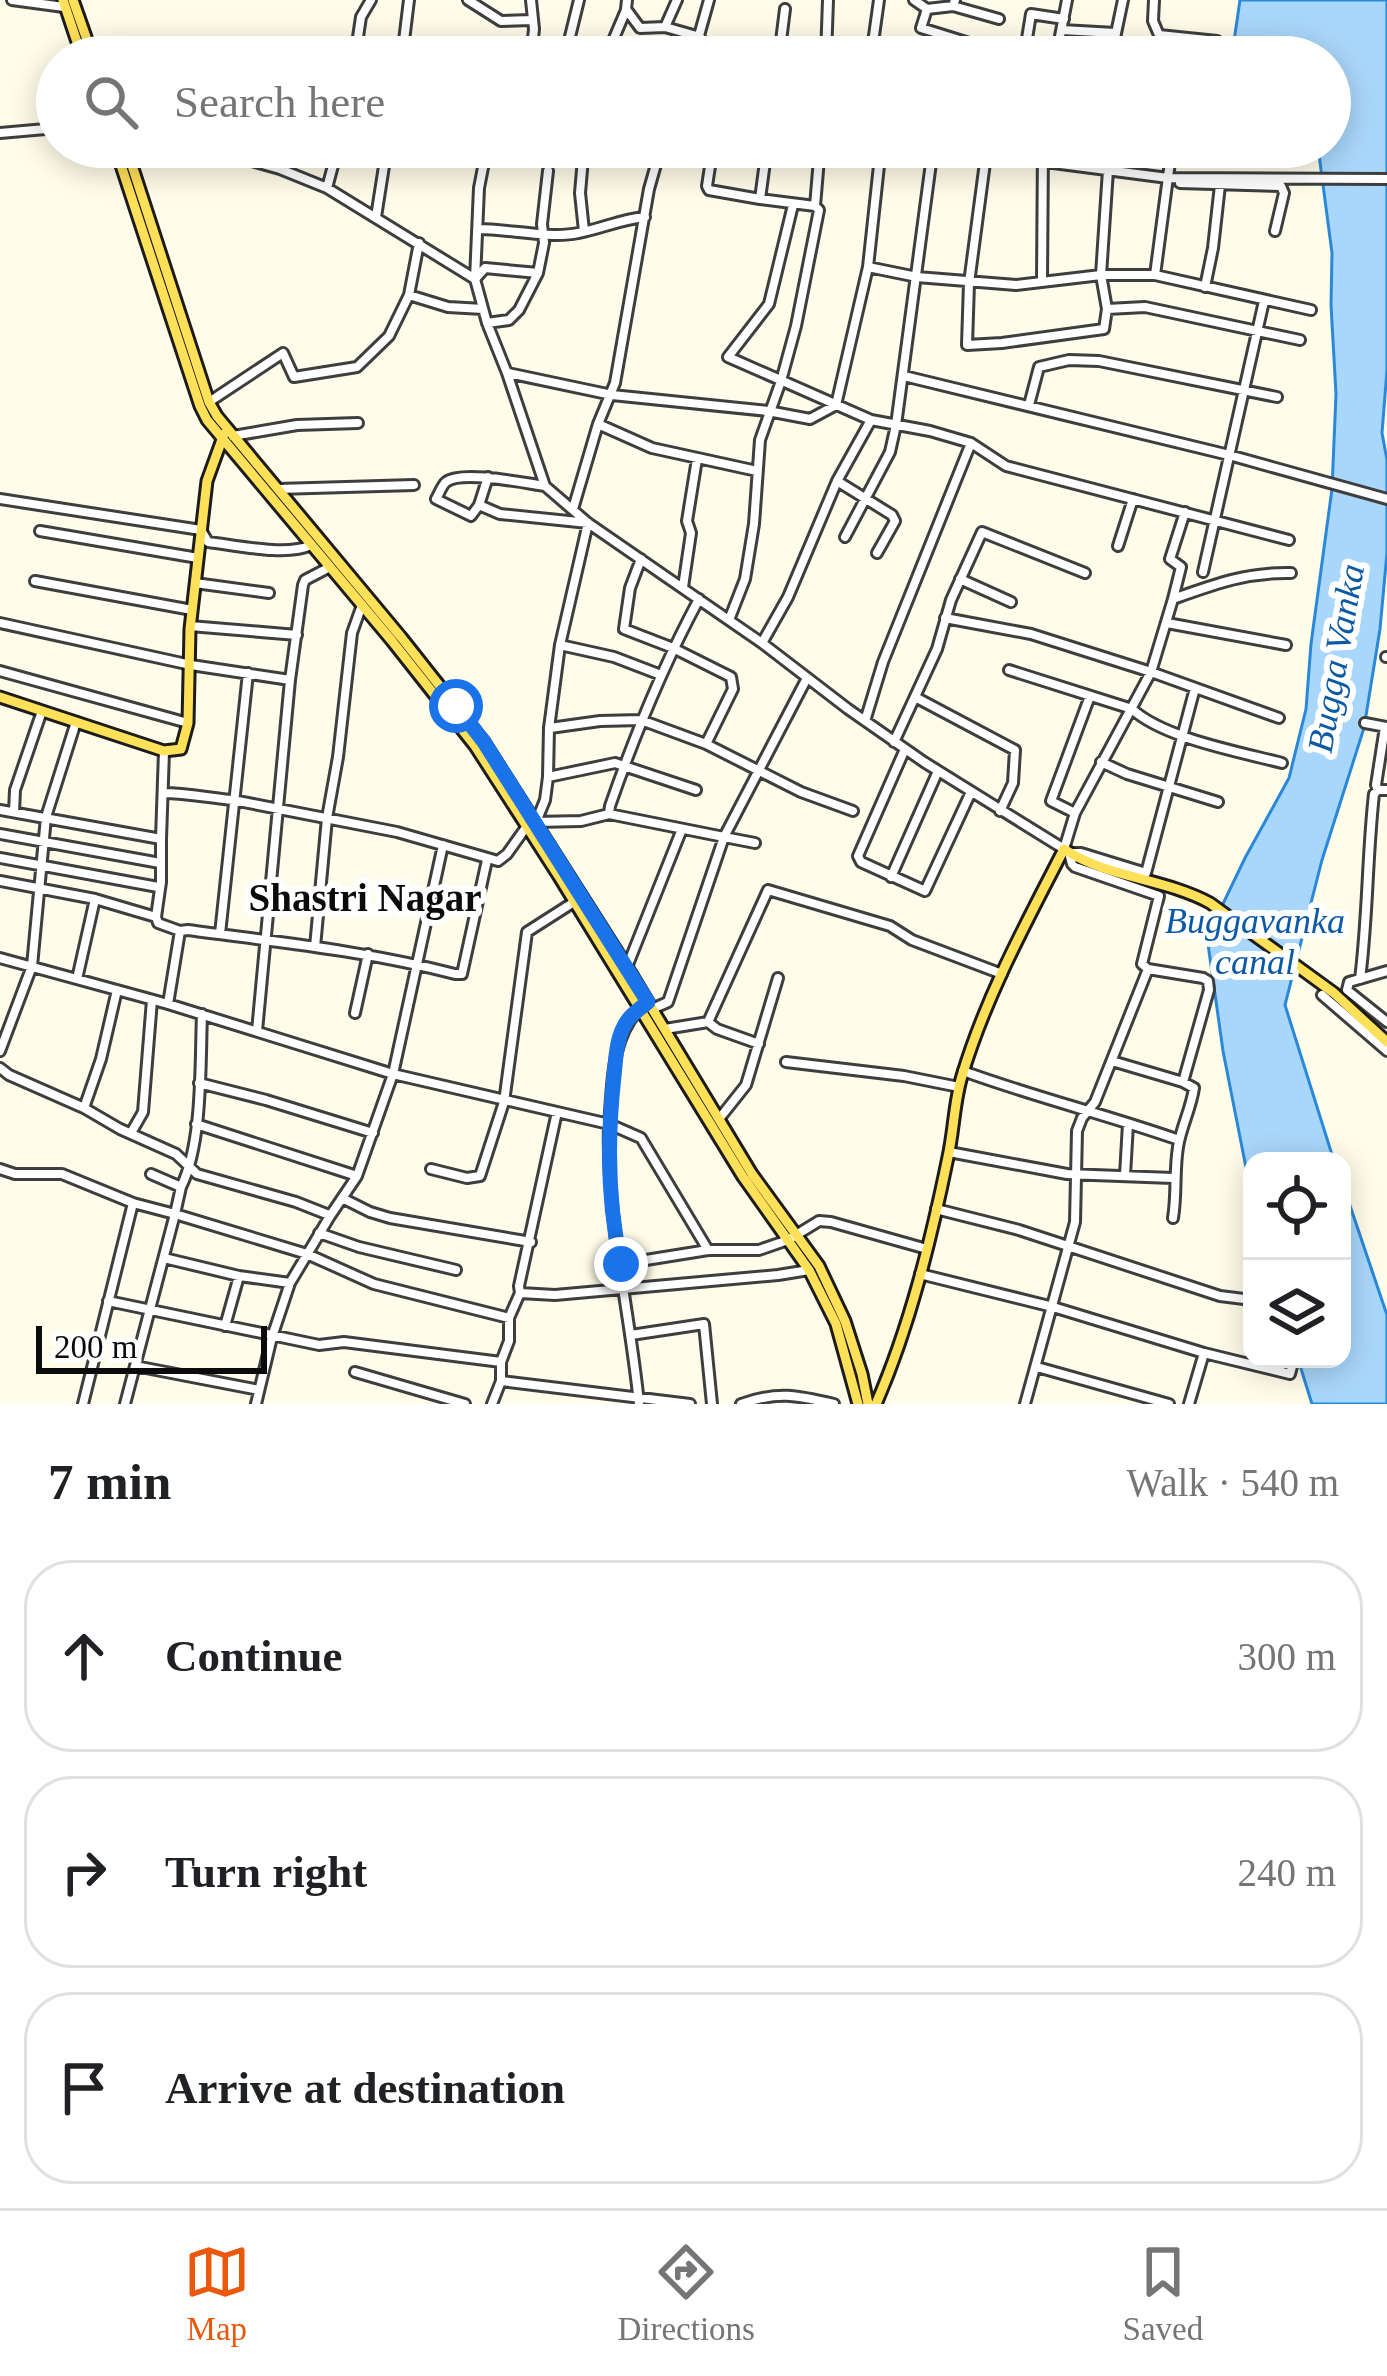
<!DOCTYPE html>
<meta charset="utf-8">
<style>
:root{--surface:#fff;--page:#f2f2f2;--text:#202124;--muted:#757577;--line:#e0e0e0;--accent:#ea580c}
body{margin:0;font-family:Georgia,serif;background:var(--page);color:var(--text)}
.controls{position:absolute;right:36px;bottom:36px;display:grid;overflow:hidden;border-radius:24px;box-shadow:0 6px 30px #0003}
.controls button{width:108px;height:108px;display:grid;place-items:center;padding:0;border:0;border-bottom:3px solid var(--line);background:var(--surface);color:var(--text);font:60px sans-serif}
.scale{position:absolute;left:36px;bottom:30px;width:231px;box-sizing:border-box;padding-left:12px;border:6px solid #0b0b0b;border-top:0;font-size:33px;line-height:42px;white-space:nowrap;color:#0b0b0b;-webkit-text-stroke:9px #fff;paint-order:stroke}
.stop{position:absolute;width:36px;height:36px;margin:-27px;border:9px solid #1a73e8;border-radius:50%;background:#fff}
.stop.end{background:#1a73e8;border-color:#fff;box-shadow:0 3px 12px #0008}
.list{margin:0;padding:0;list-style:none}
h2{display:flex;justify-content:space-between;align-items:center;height:156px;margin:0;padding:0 48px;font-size:51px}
h2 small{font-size:39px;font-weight:400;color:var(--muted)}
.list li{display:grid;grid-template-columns:78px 1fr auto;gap:36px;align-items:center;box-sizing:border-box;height:192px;margin:0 24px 24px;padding:0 24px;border:3px solid var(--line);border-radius:48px}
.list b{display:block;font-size:45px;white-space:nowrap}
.list em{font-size:39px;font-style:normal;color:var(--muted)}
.icon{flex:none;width:66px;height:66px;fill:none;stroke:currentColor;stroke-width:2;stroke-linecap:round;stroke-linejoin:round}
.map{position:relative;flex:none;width:1387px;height:1404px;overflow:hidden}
.search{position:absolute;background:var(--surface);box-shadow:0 6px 30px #0003;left:36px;right:36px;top:36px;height:132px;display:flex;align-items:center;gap:30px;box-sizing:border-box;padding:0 42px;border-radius:66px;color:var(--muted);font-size:45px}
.sheet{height:804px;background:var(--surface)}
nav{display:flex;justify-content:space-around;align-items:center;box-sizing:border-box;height:168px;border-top:3px solid var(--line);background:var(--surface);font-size:33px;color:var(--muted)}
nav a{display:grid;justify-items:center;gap:6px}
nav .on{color:var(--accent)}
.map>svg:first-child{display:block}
.water{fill:#a9d7fb;stroke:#2a88d8;stroke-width:3}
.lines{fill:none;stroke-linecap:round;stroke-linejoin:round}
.minor-casing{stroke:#3e3e3e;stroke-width:14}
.major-casing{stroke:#1c1c1c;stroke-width:15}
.minor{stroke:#fff;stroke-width:8}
.major{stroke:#ffe059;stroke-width:9}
.route{stroke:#1a73e8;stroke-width:15}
.labels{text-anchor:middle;stroke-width:12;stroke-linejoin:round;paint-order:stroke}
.water-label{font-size:36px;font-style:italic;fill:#0c59a5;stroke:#fff}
.quarter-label{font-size:39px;font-weight:bold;fill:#0b0b0b;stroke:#fff}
</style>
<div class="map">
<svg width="1387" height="1404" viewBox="0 0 1387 1404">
<rect width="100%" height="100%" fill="#fffce9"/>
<path class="water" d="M1240,0h147v370l-5,63 5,27v93l-7,76 -16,99 -42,132 -37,145 49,156h-82v37l-29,-147 -16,-114 38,-79 44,-80 17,-69 5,-65 21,-155 4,-95 -5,-89 1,-52 -14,-106h12v-90h-62l-34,-16z
M1342,1182l45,133v89h-75l-14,-45h44z"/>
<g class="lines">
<defs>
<path id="minor" d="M12,0l52,7
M468,0l33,21 31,-1
M627,0l-1,9 14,19 25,-1 12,-27
M914,0l13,9 26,-3 2,-6
M1154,0l-1,21 6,14 58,6
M953,6l46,13
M927,9l-6,19 93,29
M665,27l35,10
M1062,30l53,3
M359,42l85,15
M355,57l6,-40 10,-17
M402,57l7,-57
M531,57l3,-28 -3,-29
M565,57l14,-57
M606,57l20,-47
M693,57l16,-57
M728,57l2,-10
M779,57l6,-48
M826,57l2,-57
M871,57l8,-57
M916,57l1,-7 20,4v-20
M1024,57l7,-43 33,5
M1056,57l11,-57
M1111,57l12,-57
M1159,57v-22
M0,133l57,-5
M202,147l78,22 47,19 148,91 12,44 20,50 38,113 43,37 174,120 86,66 76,53 140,87 11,-36 76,-141 22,-73
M487,147l-8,41 -4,91 10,-11 53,5
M584,147l-4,46 4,38
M713,147l-6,39 2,4 51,9 7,-52
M929,147l239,31 219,1
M986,155l-17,128 -2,62 35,-2 102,-14 3,-20 -6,-34 7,-105
M1180,183l101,3 3,7 -9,38
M327,188l11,-41
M760,199l55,7
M793,205l-24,99 -41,53 143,63 59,11 41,12 35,23 283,74
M376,217l11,-70
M479,229c29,0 72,10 99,4 23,-4 43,-14 67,-16
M868,267l49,10 99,8 85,-10h54l156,35
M1155,275l17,-128
M1042,281l1,-134
M1205,287l8,-39 7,-63
M409,295l39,12 35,2
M1107,309l38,-2 155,33
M487,323l22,-3 10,-10 19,-37 6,-30 -2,-19 6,-53
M508,373l104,22 156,16 42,8 26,-14 32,-138 13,-120
M904,376l325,79 158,44
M209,402l74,-49 11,24 63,-10 32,-31 20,-41 10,-52
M1029,405l10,-38 30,-7 30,1 178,36
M598,424l54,24 105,23
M233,436l64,-11 61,-2
M488,477l-9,28 -8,11 -35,-17c2,-3 6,-14 10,-17 16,-12 78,1 99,4
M837,481l55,34 3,6 -18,32
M278,489l136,-4
M0,499l201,31 7,12c27,3 79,15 103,3
M479,505l21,9 88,9 -28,122 -11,83 -1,49 -3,23 -9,22 45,-1 28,-7 115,23 -56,165 -16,7
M573,509l25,-85 17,-41 34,-194 12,-42
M1185,512l-15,47 11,8 -8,32c42,-15 74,-27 118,-26
M40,531l158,27
M845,537l45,-85 6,-27 37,-277
M1118,546l15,-47
M641,559l-11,29 -6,41 49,19 58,29 2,12 -27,55
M1203,572l61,-271
M960,579l51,23
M35,581l157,29
M195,583l74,10
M683,587l8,-54 -4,-12 10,-62
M945,618l86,16 120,38 128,46
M729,620l16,-41 9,-55 6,-84 21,-59 15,-55 23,-116 -4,-4 5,-59
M0,623l191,42 99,15
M1167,623l119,22
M190,626l107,9
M762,643l26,-46 49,-116 34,-61
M560,645l54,12 47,18
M1386,657h1
M1009,670l123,39c31,29 108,43 150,54
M0,671l188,52
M915,697l100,53 -2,33 -13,28
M865,721l18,-59 88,-219
M1365,723l22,4
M1385,727l-9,58 2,5h9
M550,728l50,-7 41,-1 65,24 95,48 52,19
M894,742l43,-93 14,-49 31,-68 103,41
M905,749l-47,107 3,6 64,29 46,-99
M1101,762l26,12 91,28
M548,777l67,-14 81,27
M163,793c25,0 46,5 70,7l164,32 101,29 9,-7 20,-28 4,-2
M0,810l161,29 3,-88
M14,812l1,-22 27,-79
M1075,813l-24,-12 39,-105
M609,814l1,-8c25,-72 53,-140 89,-207
M0,834l160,29
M161,839v43l-5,35 2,6 22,8 8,-1c89,12 179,21 267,44h7l25,-114
M755,843l-31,-6 83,-159
M1069,853l3,11 3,3 84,29 -17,68 6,5 55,9 5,3 1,9 -26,92
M1071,853h10l65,20 49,-185
M0,858l158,29
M891,877l47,-106
M0,881l95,18 61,18
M220,934l28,-261
M315,947l12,-129 11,-61 14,-124 10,-28
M0,958l168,46 225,70 216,50c4,-40 1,-85 31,-116
M627,967l55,-138
M1387,971l-38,11 -2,8 40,32
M77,979l18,-80
M1360,979c8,-62 7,-123 14,-185l4,-4
M1322,995l65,56
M168,1004l12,-73
M355,1013l13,-59
M708,1022l60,-132 122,36 22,14 90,34
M665,1029l43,-7 9,7 42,15
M257,1031l33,-351 13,-95 2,-5 25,-13
M0,1051l32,-85 14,-149 30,-95
M1112,1061l71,21 11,6c-3,21 -13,39 -16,59 -4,25 -1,47 -5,71
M786,1062l118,14 55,11
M0,1068l9,7 75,33 36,21 56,25 21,20 99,28 33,13
M963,1071c71,26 145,44 216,69
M199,1083l67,17 107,33
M84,1108l17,-49 16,-69
M719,1119l27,-34 32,-107
M196,1124l161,52
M131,1133l12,-21 9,-112
M949,1152l118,22 106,4
M0,1169l15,5h47l71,29 42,11 6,-27 -30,-13
M431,1169l36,9 13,-2 24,-74 23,-170 47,-30
M1125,1175l3,-51
M181,1187c22,-44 19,-123 21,-173
M342,1198l28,14 20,6 141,24
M936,1209l83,21 201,66 32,4
M319,1233l40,14 97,23
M164,1258l75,18 51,7
M621,1264l87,-14h51l29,-10 31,-19 12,1 96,27
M920,1274l133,33 151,46 86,21 4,-15
M520,1293l35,2 223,-20 31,-5
M108,1301l211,44 25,-3 157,20
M225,1326l14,-50
M631,1335l73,-11 8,80
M135,1366l124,24
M1037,1367l132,37
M355,1372l110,32
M501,1381l189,23
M83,1404l50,-201
M125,1404l50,-190 132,40 67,30 135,34 11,-25 -1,-7 38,-174
M256,1404l16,-67 18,-54 40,-67 27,-40 36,-102 50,-229
M492,1404l9,-23v-19l8,-21v-23
M639,1404c-9,-93 -33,-186 -30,-280l32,14 67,112
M741,1404c37,-13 55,-9 93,0
M1025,1404l50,-182 2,-91 5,-13 13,-16 53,-133
M1189,1404l15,-51"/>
<path id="major" d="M63,0l19,57
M73,0l20,57
M115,147l85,259 7,14 185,221 83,105 83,129 185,302 66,93 27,54 22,80
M126,147l83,255 8,14 184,221 83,105 143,225 125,207 67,92 26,55 17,53 6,30
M0,697l164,54 17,-2 7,-26 2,-94 17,-148 17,-47
M876,1404c34,-78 55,-164 72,-247 6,-27 6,-55 14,-81 24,-80 64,-153 102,-227 43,29 100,29 146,54l124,90 53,49"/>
</defs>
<use href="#minor" class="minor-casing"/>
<use href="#major" class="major-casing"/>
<use href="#minor" class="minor"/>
<use href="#major" class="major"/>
</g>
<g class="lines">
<path class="route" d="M456,706l28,36 164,260c-7,6 -16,12 -21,19 -11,16 -11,37 -13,55 -7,63 -7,125 7,188"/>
</g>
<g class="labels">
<g class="water-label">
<text transform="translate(1335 658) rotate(-80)" y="13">Bugga Vanka</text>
<text x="1255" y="933">Buggavanka<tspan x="1255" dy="41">canal</tspan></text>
</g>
<g class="quarter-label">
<text x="365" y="911">Shastri Nagar</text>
</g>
</g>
</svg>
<div class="controls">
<button><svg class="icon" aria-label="locate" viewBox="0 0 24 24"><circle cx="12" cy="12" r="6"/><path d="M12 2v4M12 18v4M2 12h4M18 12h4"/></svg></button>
<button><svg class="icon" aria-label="layers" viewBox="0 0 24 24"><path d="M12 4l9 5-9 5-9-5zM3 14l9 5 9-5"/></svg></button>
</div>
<div class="scale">200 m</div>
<div class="stop" style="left:456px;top:706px"></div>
<div class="stop end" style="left:621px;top:1264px"></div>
<div class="search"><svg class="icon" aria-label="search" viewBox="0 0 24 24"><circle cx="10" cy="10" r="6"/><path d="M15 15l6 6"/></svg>Search here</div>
</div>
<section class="sheet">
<h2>7 min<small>Walk · 540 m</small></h2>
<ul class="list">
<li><svg class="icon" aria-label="ahead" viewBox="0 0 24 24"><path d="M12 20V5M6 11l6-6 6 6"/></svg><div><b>Continue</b></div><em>300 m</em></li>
<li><svg class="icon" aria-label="right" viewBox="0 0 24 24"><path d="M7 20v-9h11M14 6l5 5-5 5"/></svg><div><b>Turn right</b></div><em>240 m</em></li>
<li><svg class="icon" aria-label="arrive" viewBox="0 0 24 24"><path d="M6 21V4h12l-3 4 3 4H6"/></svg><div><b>Arrive at destination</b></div></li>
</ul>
</section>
<nav>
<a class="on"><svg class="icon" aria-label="map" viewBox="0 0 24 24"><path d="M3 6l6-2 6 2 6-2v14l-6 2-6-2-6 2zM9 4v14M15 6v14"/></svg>Map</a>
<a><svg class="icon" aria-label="directions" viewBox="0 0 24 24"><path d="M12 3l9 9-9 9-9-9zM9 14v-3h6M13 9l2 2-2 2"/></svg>Directions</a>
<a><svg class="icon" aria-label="saved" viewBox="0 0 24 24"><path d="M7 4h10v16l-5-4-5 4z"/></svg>Saved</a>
</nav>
